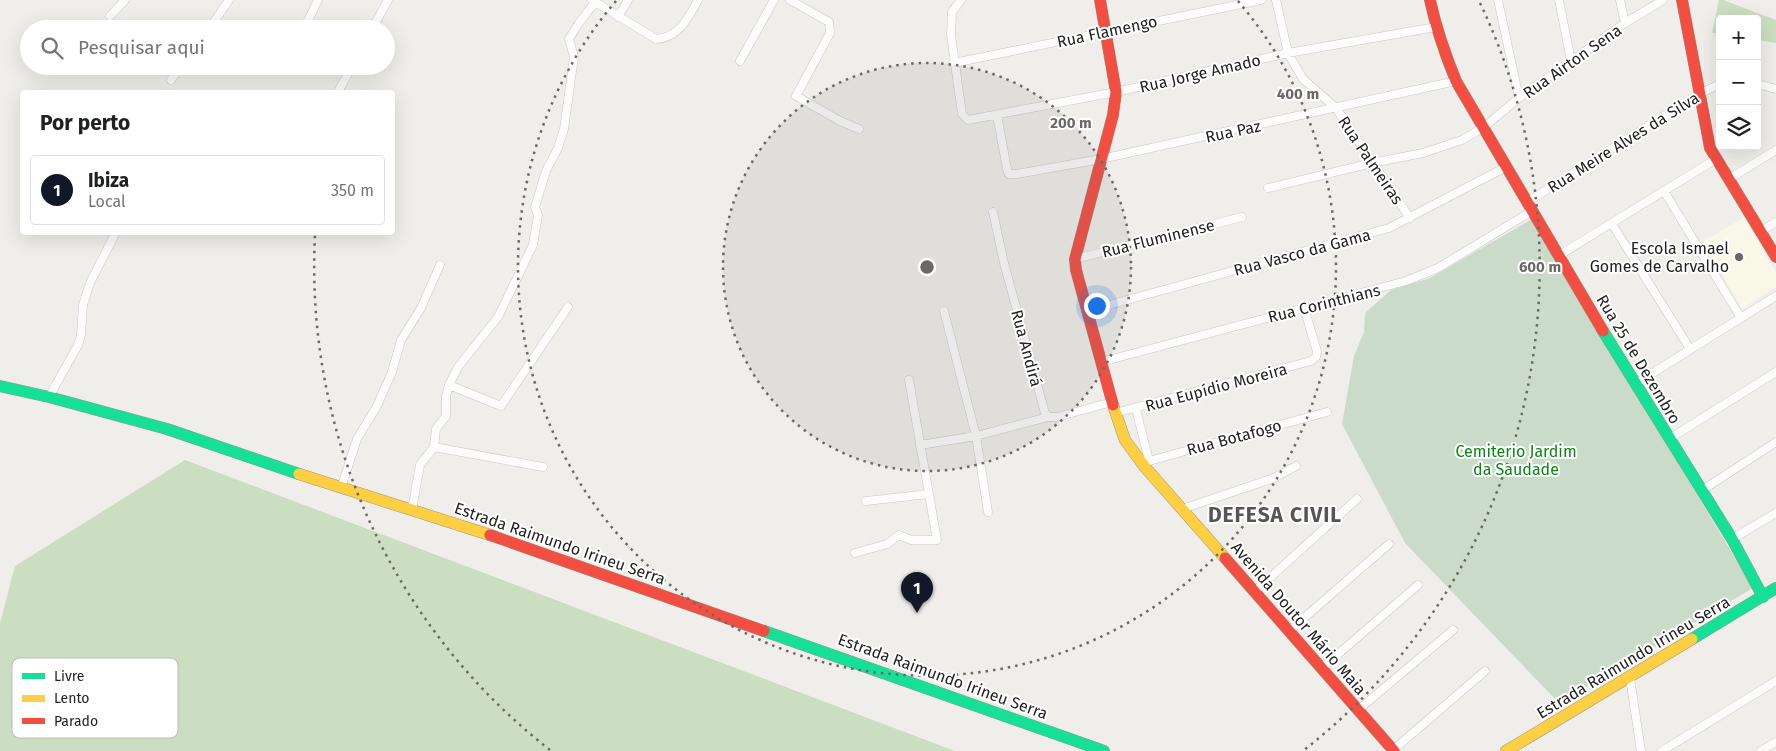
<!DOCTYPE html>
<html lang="pt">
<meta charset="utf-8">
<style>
:root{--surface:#fff;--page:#f6f6f6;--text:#202124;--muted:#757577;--line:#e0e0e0;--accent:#111827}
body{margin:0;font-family:"Fira Sans",sans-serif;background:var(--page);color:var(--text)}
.controls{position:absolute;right:15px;top:15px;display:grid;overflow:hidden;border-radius:5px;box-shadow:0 5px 20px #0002}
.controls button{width:45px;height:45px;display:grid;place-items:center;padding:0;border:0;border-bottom:1px solid var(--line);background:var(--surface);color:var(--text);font:25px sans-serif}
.you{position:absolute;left:1096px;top:305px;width:18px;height:18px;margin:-12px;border:4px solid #fff;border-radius:50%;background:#1a73e8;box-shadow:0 0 0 8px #1a73e833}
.badge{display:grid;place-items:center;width:32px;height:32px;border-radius:50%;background:var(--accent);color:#fff;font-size:16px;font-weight:700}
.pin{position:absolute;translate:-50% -41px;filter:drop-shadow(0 1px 2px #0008)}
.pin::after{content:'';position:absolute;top:26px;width:18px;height:15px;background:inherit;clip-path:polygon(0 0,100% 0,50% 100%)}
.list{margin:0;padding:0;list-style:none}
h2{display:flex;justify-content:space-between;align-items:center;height:65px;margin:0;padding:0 20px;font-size:21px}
h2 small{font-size:16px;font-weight:400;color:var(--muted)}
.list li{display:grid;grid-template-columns:32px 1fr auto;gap:15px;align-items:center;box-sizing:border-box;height:70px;margin:0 10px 10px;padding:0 10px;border:1px solid var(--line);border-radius:5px}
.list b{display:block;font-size:19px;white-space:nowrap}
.list p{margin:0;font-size:16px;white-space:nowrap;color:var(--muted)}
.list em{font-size:16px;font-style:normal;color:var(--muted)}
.icon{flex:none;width:28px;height:28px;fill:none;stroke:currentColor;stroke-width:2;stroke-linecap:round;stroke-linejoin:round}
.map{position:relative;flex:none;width:1776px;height:751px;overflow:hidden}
.search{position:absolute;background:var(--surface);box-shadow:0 5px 20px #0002;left:20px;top:20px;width:375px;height:55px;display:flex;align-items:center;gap:12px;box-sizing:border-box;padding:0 18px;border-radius:28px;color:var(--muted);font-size:19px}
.panel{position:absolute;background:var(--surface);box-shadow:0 5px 20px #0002;left:20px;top:90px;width:375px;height:145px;border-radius:5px}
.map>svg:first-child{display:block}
.education{fill:#f8f7e8}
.forest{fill:#cbdec1}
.cemetery{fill:#cadbca}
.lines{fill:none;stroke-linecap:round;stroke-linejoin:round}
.street-casing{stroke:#c9c8c7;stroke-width:9}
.fast-casing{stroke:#999a82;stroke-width:12}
.slow-casing{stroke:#999a82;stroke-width:12}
.jam-casing{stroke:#999a82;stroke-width:12}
.street{stroke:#fdfcfc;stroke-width:8}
.fast{stroke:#16e098;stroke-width:11}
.slow{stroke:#ffcf43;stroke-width:11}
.jam{stroke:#f24e42;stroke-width:11}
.ring{fill:none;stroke:#6a6968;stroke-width:2.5;stroke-dasharray:2.5 5}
.poi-dot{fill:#6a6968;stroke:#fff;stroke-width:2}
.labels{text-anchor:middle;stroke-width:4;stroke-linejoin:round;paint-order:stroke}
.street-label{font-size:16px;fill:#222;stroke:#fff}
.poi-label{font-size:16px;fill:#222;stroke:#fff;text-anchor:end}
.park-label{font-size:16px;fill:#0c8416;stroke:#fff}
.district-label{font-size:21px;font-weight:bold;letter-spacing:1px;fill:#555;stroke:#fff}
.key{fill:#fff;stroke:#bdbdbd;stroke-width:1}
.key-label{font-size:14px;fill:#222}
.centre{fill:#6a6968;stroke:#fff;stroke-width:2.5}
.ring-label{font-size:15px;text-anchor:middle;font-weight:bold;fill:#6a6968;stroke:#fff;stroke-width:4;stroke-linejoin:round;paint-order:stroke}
</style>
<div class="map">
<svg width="1776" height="751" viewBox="0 0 1776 751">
<rect width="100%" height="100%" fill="#f0eeeb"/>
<path class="education" d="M1744,218l32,54v15l-34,22 -39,-68z"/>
<path class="forest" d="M1719,0h4l53,20v23l-19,-3v-21h-37v15l-8,-1z
M185,460l770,291h-955v-128l15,-57z"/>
<path class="cemetery" d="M1532,219l221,369 -194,115 -154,-160 -63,-119 12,-68 10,-24 1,-19 26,-23 39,-12z"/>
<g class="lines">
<defs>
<path id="street" d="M592,0l64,39c23,-1 32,-21 42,-39
M790,0l39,22 1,11 -34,63 44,25 19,8
M961,0l-9,12 -1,23 11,79 6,6 148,-28 172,-39 148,-26
M1276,0l12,53 15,26 33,29 74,110
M1498,0l21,98
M1559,0l12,61
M1620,0l5,23
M110,16l15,-16
M618,17l10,-17
M209,29l20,-29
M304,29l14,-29
M372,29l16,-29
M740,61l34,-61
M954,63l307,-63
M171,80l10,-14
M1757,84l19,5
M338,92l14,-26
M997,115l10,54 2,5h8l84,-15 355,-78
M1729,179l47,-29
M1268,188l104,-25 51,-10 39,-13 22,-13 35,-29 106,-75 38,-23
M1664,191l77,127
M1527,202l172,-108 21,-10
M993,212l11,51 41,150 3,4h9l55,-15
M1612,224l78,125
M1760,232l16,-10
M1558,256l158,-97
M1075,259l167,-42
M944,311l32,125 12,76
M1087,311l302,-83 117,-61
M1101,362l305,-81 32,-13 94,-57
M1635,384l141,-88
M449,385l52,21 67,-99
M49,397l29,-52 3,-10 2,-30 7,-22 26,-51
M1136,409l13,52
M1115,413l196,-52 5,-4 1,-6 -13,-43
M1669,439l107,-67
M920,445l56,-9 72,-19
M434,447l109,20
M1144,466l5,-5 178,-49
M341,488l16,-49 20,-33 15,-34 9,-32 20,-32 19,-43
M1701,491l75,-49
M866,501l63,-7
M1182,509l92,-31 22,-12
M412,510l8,-45 14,-18 2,-18 10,-13v-20l3,-11 9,-18 40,-50 35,-72 5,-30 -3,-8 11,-36 12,-23 6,-19 10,-72 -5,-18 10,-16 16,-21
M1732,539l44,-26
M855,553l32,-9 12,-9 12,5h26l-28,-160
M1254,592l103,-93
M1289,631l100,-87
M1322,668l96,-83
M1630,678l11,73
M1358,710l95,-80
M1393,750l92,-79
M1662,751l114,-70
M1761,751l15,-9"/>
<path id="fast" d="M1603,331l129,208 31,58
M0,386l49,11 118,32 132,45
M764,631l340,120
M1692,639l84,-51"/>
<path id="slow" d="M1113,405l12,35 19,26 81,92
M299,474l191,61
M1506,751l186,-112"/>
<path id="jam" d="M1100,0l16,92 -3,23 -38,144 1,11 37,135
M1430,0c6,28 15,54 26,81l147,250
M1682,0l28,148 66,109
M490,535l274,96
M1225,558l169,193"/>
</defs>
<use href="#street" class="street-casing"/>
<use href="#fast" class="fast-casing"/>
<use href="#slow" class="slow-casing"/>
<use href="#jam" class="jam-casing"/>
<use href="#street" class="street"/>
<use href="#fast" class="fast"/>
<use href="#slow" class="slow"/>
<use href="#jam" class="jam"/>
</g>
<circle cx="927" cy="267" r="204" fill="#6a6968" fill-opacity=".12"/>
<g class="ring">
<circle cx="927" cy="267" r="204"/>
<path d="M1238 1A409 409 0 1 1 616 1"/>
<path d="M550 750A613 613 0 0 1 315 235M1480 3A613 613 0 0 1 1304 750"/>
</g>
<circle class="poi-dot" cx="1739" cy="257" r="5"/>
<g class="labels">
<g class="street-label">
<text transform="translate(1107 31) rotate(-12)" y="6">Rua Flamengo</text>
<text transform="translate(1572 61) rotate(-35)" y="6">Rua Airton Sena</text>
<text transform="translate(1200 73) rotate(-13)" y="6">Rua Jorge Amado</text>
<text transform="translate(1233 131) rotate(-12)" y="6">Rua Paz</text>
<text transform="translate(1623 142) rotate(-32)" y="6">Rua Meire Alves da Silva</text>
<text transform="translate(1371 160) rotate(56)" y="6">Rua Palmeiras</text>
<text transform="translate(1158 238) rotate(-14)" y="6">Rua Fluminense</text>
<text transform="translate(1302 252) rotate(-15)" y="6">Rua Vasco da Gama</text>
<text transform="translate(1324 303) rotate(-14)" y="6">Rua Corinthians</text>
<text transform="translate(1027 348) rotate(75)" y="6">Rua Andirá</text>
<text transform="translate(1639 359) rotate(59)" y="6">Rua 25 de Dezembro</text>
<text transform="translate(1216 387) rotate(-15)" y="6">Rua Eupídio Moreira</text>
<text transform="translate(1234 437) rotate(-15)" y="6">Rua Botafogo</text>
<text transform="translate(560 543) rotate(19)" y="6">Estrada Raimundo Irineu Serra</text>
<text transform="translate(1299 618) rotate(49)" y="6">Avenida Doutor Mário Maia</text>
<text transform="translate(1633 657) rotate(-31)" y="6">Estrada Raimundo Irineu Serra</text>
<text transform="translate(943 676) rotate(20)" y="6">Estrada Raimundo Irineu Serra</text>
</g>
<g class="poi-label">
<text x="1729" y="254">Escola Ismael<tspan x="1729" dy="18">Gomes de Carvalho</tspan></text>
</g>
<g class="park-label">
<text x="1516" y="457">Cemiterio Jardim<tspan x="1516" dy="18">da Saudade</tspan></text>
</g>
<g class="district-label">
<text x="1275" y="522">DEFESA CIVIL</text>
</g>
</g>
<rect x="12" y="658" width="166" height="80" rx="8" class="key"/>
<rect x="22" y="673" width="23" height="6" fill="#16e098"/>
<rect x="22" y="695" width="23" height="7" fill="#ffcf43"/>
<rect x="22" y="718" width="23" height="6" fill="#f24e42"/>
<g class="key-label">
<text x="54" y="681">Livre</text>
<text x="54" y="703">Lento</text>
<text x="54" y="726">Parado</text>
</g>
<circle cx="927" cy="267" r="8" class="centre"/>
<g class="ring-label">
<text x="1298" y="99">400 m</text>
<text x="1071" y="128">200 m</text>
<text x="1540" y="272">600 m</text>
</g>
</svg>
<div class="controls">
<button>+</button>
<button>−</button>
<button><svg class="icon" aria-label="layers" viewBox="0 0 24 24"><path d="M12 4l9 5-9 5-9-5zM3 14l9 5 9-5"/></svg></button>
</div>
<div class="you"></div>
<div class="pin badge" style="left:917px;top:613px">1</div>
<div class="search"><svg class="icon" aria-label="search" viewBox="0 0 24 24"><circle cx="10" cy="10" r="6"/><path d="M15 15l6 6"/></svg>Pesquisar aqui</div>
<section class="panel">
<h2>Por perto<small></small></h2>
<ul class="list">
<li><span class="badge">1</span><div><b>Ibiza</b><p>Local</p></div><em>350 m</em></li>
</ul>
</section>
</div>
